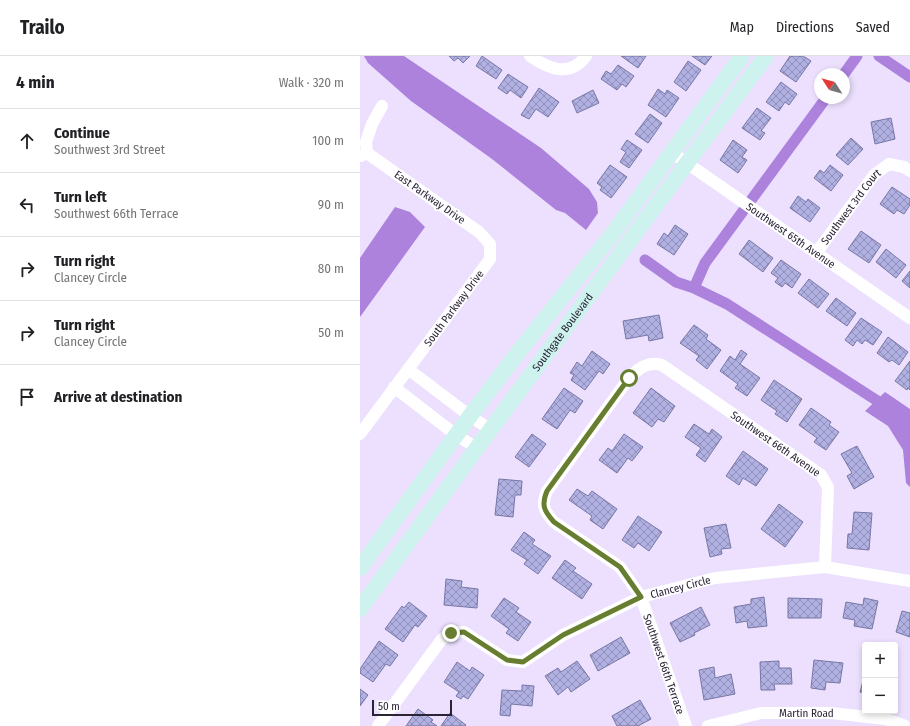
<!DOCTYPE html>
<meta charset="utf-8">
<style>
:root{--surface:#fff;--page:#f6f6f6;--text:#202124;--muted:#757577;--line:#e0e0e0}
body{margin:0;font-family:"Fira Sans Condensed",sans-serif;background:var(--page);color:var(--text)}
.controls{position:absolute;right:12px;bottom:12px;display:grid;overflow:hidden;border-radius:4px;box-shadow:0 2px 6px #0003}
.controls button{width:36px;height:36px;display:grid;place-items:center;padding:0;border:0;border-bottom:1px solid var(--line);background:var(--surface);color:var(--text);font:20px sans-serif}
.compass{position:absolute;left:454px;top:12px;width:36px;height:36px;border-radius:50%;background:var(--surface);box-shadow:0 2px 6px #0003;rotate:306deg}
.scale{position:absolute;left:12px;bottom:10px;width:80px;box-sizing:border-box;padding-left:4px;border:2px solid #2b2336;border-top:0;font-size:11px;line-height:14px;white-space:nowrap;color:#2b2336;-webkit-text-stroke:3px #fff;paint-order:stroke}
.stop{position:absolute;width:12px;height:12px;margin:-9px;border:3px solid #677e30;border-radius:50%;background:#fff}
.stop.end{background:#677e30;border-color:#fff;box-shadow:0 1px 4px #0008}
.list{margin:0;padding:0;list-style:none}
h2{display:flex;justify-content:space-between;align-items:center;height:52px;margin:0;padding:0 16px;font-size:17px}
h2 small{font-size:13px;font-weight:400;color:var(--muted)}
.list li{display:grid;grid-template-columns:26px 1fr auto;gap:12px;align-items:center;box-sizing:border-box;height:64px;padding:0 16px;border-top:1px solid var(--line)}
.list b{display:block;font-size:15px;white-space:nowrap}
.list p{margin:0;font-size:13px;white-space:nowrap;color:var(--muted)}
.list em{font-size:13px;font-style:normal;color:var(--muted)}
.icon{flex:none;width:22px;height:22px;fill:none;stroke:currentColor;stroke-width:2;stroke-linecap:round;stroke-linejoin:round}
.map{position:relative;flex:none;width:550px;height:670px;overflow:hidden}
header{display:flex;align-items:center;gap:24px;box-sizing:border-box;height:56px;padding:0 20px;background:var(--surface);border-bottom:1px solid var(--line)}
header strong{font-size:19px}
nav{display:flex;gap:22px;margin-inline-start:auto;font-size:14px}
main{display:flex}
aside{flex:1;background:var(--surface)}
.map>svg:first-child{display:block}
.water{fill:#ac82dd}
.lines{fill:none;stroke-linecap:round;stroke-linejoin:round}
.canal{stroke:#ac82dd;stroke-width:11}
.building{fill:url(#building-cross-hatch);stroke:#7777a5}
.minor{stroke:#fff;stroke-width:12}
.secondary{stroke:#cef3ee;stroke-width:16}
.route{stroke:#677e30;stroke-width:5}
.labels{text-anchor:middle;stroke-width:4;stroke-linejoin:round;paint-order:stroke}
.street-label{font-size:11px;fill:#2b2336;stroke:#fff}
</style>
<header>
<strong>Trailo</strong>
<nav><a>Map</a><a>Directions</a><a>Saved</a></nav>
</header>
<main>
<aside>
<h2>4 min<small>Walk · 320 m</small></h2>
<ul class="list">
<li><svg class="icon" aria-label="ahead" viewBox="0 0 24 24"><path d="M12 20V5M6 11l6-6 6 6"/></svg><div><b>Continue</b><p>Southwest 3rd Street</p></div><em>100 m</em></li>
<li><svg class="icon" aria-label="left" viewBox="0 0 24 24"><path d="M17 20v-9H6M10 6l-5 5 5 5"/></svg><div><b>Turn left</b><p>Southwest 66th Terrace</p></div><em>90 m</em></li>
<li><svg class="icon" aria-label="right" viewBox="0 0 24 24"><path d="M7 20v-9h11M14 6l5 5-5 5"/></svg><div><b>Turn right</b><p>Clancey Circle</p></div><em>80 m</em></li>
<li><svg class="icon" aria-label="right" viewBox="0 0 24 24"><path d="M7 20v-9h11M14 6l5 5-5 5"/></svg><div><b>Turn right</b><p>Clancey Circle</p></div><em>50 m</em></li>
<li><svg class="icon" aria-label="arrive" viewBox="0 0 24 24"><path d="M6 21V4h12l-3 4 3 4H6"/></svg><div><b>Arrive at destination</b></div></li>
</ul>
</aside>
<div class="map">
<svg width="550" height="670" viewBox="0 0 550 670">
<defs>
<pattern id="building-cross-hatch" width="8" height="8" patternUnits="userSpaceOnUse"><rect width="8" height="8" fill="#b0b0e2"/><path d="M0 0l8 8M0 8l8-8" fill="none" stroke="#8f8fb8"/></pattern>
</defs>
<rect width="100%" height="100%" fill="#ece0fe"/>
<path class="water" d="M4,0h40l137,92 48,41 8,13 1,11 -12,17 -21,-17 -9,-3 -64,-51 -81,-58 -43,-38z
M35,151l15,5 15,15 -65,90v-59z
M525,336l25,17v78l-4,-4 -3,-33 -15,-24 -23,-15z"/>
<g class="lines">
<path class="canal" d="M519,0l31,21
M484,18l13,-18
M285,204l31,22 18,6 33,16 149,96 34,24
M334,232l11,-25 121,-165"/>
</g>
<path class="building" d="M89,0h21l-7,7 -5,-5 -4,3z
M122,0l20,14 -6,9 -20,-13z
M261,0h25l-8,12z
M332,0h20l-7,9z
M430,0h13l8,5 -15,21 -16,-11z
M328,5l13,9 -15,21 -12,-9z
M258,9l16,11 -8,11 -4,-3 -5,6 -16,-11 5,-8 5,3z
M148,18l20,13 -7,11 -11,-8 -3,4 -9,-6z
M421,26l16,12 -8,11 -4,-3 -6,9 -13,-9z
M179,32l20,14 -11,15 -12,-8 -7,10 -8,-4z
M298,33l7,5 2,-4 12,8 -13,19 -18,-12z
M233,34l6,13 -22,10 -5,-12z
M397,52l14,10 -10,13 4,2 -5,7 -18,-12z
M290,58l12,9 -14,20 -13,-9z
M531,62l4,21 -20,5 -4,-22z
M491,82l12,11 -15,16 -12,-10z
M267,84l15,10 -13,18 -9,-6 6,-10 -5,-3z
M373,84l14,10 -5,7 5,3 -9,13 -18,-13z
M250,109l17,12 -16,21 -11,-8 2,-3 -5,-4z
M470,109l13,10 -12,16 -17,-13 6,-8 4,3z
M532,131l18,12v6l-6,9 -7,-4 -3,4 -14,-10z
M438,140l8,6 2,-3 12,9 -10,14 -20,-14z
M315,169l13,9 -14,21 -17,-11 7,-11 4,3z
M501,175l20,14 -12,18 -21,-14z
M389,184l24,18 -10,14 -24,-18z
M526,193l20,16 -10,13 -20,-16z
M421,204l20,14 -9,14 -7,-5 -3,4 -7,-5 3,-4 -7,-5z
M550,215v17l-8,-7z
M449,223l20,15 -11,14 -20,-15z
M476,242l20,15 -9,13 -21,-15z
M299,259l4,23 -14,3 -1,-6 -22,4 -3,-18z
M501,262l21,14 -9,13 -8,-5 -3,4 -5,-4 -4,6 -8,-6z
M334,269l14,10 -2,4 15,11 -14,19 -11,-9 3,-4 -19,-13z
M528,281l20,15 -9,13 -7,-5 -3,2 -12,-9z
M381,294l6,4 -7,10 20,14 -13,18 -12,-8 3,-4 -18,-13 10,-15 5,4z
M232,295l18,13 -7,10 -4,-3 -14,19 -14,-10 3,-5 -4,-2 7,-11 5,4z
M550,305v29l-2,-2 -1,2 -12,-9z
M414,324l28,19 -15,23 -12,-8 2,-3 -16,-11z
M204,332l19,13 -8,12 -5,-3 -13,19 -15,-10z
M291,332l24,18 -11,16 -6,-3 -6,8 -19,-14z
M451,352l20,14 -2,3 10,7 -13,18 -12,-8 3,-4 -18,-13z
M334,368l15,10 3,-5 10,8 -17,25 -9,-7 5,-7 -16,-11z
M172,378l14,10 -17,23 -14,-10z
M264,378l19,13 -11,14 -4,-3 -11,15 -18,-13 9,-12 4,3z
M497,390l17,31 -20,12 -7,-13 5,-3 -11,-19z
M383,395l25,18 -12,17 -13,-8 -4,7 -13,-9z
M139,423l23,2 -1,14h-6l-2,22 -18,-2z
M217,433l11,7 4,-5 25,18 -14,20 -13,-9 2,-4 -23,-16z
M419,448l24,18 -18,25 -24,-18z
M494,456l18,1 -3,37 -22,-2 1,-14h4z
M278,460l24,16 -13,19 -11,-8 -4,5 -12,-8z
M366,468l5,24 -10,1 1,5 -12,3 -6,-29z
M164,476l11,8 -3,4 19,12 -13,18 -14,-10 3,-4 -16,-10z
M205,504l11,8 -3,3 19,13 -10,15 -30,-21z
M86,523l16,2 -1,6 17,2 -1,19 -33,-3z
M404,541l3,29 -19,2 -1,-7 -11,2 -2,-16 17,-3v-5z
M144,542l15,10 -3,4 15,10 -13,19 -12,-8 3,-4 -18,-13z
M428,542l34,1 -1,19h-33z
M504,542l14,3 -6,28 -18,-3 1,-6 -12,-2 3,-16 17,3z
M49,546l18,14 -9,11 -3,-2 -12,17 -18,-13 17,-23 2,2z
M341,551l9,18 -16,8 1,2 -15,7 -10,-19z
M542,555l8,2v24l-14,-5z
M261,581l9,16 -32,18 -8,-16z
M19,585l19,14 -8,11 -4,-2 -13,18 -13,-9v-4z
M454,604l29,3 -3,20 -14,-1 -1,8 -14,-2z
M217,605l13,18 -19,13 -3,-5 -10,8 -13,-19 13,-8 3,4z
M419,605v7h12l1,16h-18l1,6h-14l-1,-28z
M97,606l13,9 2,-4 12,8 -16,24 -5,-3 -2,3 -5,-3 3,-4 -15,-10z
M354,611l1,11 16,-4 4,20 -31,6 -5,-30z
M505,618v19l-5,-1z
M162,629l12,1 -2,20 -21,-2 -1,12 -10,-1 2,-25 20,1z
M0,633l8,6 -8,11z
M280,644l11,19 -13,7h-21l-5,-10z
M58,653l15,11 -2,2 6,4h-31z
M90,657l16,12 -1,1h-24z"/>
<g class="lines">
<g class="minor">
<path d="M170,0c19,13 40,22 56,0"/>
<path id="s1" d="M311,96l239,166"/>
<path d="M1,100l6,-3 -1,-11 6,-18 10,-18"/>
<path id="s2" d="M456,197l58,-78 15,-11 15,3 6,4"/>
<path d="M48,313l62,47 21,14"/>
<path d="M34,331l62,48 21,13"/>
<path id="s3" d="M0,378l130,-175v-15l-11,-12 -112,-79"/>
<path id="s4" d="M18,670l64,-87 9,-6 13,-1 43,28 16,2 40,-27 78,-38 74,-19 110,-11 85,14"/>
<path id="s5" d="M326,670l-45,-129 -21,-30 -66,-45c-10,-11 -13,-17 -7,-31l82,-113c10,-10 19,-17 33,-13l159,110 7,12 -3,80"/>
<path id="s6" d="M348,670l53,-13h70l55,6 19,7"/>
</g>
<g class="secondary">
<path d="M0,512l110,-152 46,-61 95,-119 131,-180"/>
<path id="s7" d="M0,553l117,-161 289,-392"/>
</g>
</g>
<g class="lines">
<path class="route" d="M91,577l13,-1 43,28 16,2 40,-27 78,-38 -21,-30 -66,-45c-10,-11 -13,-17 -7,-31l82,-113"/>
</g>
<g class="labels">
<g class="street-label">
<text transform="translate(70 141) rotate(35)" y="4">East Parkway Drive</text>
<text dy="4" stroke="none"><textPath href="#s2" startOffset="58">Southwest 3rd Court</textPath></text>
<text dy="4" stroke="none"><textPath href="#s1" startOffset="146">Southwest 65th Avenue</textPath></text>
<text dy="4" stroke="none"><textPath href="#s3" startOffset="157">South Parkway Drive</textPath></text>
<text dy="4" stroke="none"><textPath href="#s7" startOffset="343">Southgate Boulevard</textPath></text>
<text dy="4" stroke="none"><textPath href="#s5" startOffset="603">Southwest 66th Avenue</textPath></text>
<text dy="4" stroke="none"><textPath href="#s4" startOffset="375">Clancey Circle</textPath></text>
<text transform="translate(304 608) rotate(71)" y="4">Southwest 66th Terrace</text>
<text dy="4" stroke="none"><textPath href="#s6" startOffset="100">Martin Road</textPath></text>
</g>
</g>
</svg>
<div class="controls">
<button>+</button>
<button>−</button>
</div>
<svg class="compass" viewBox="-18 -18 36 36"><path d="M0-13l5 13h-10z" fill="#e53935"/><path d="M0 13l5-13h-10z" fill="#757577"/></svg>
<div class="scale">50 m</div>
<div class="stop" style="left:269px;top:322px"></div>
<div class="stop end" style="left:91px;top:577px"></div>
</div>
</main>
